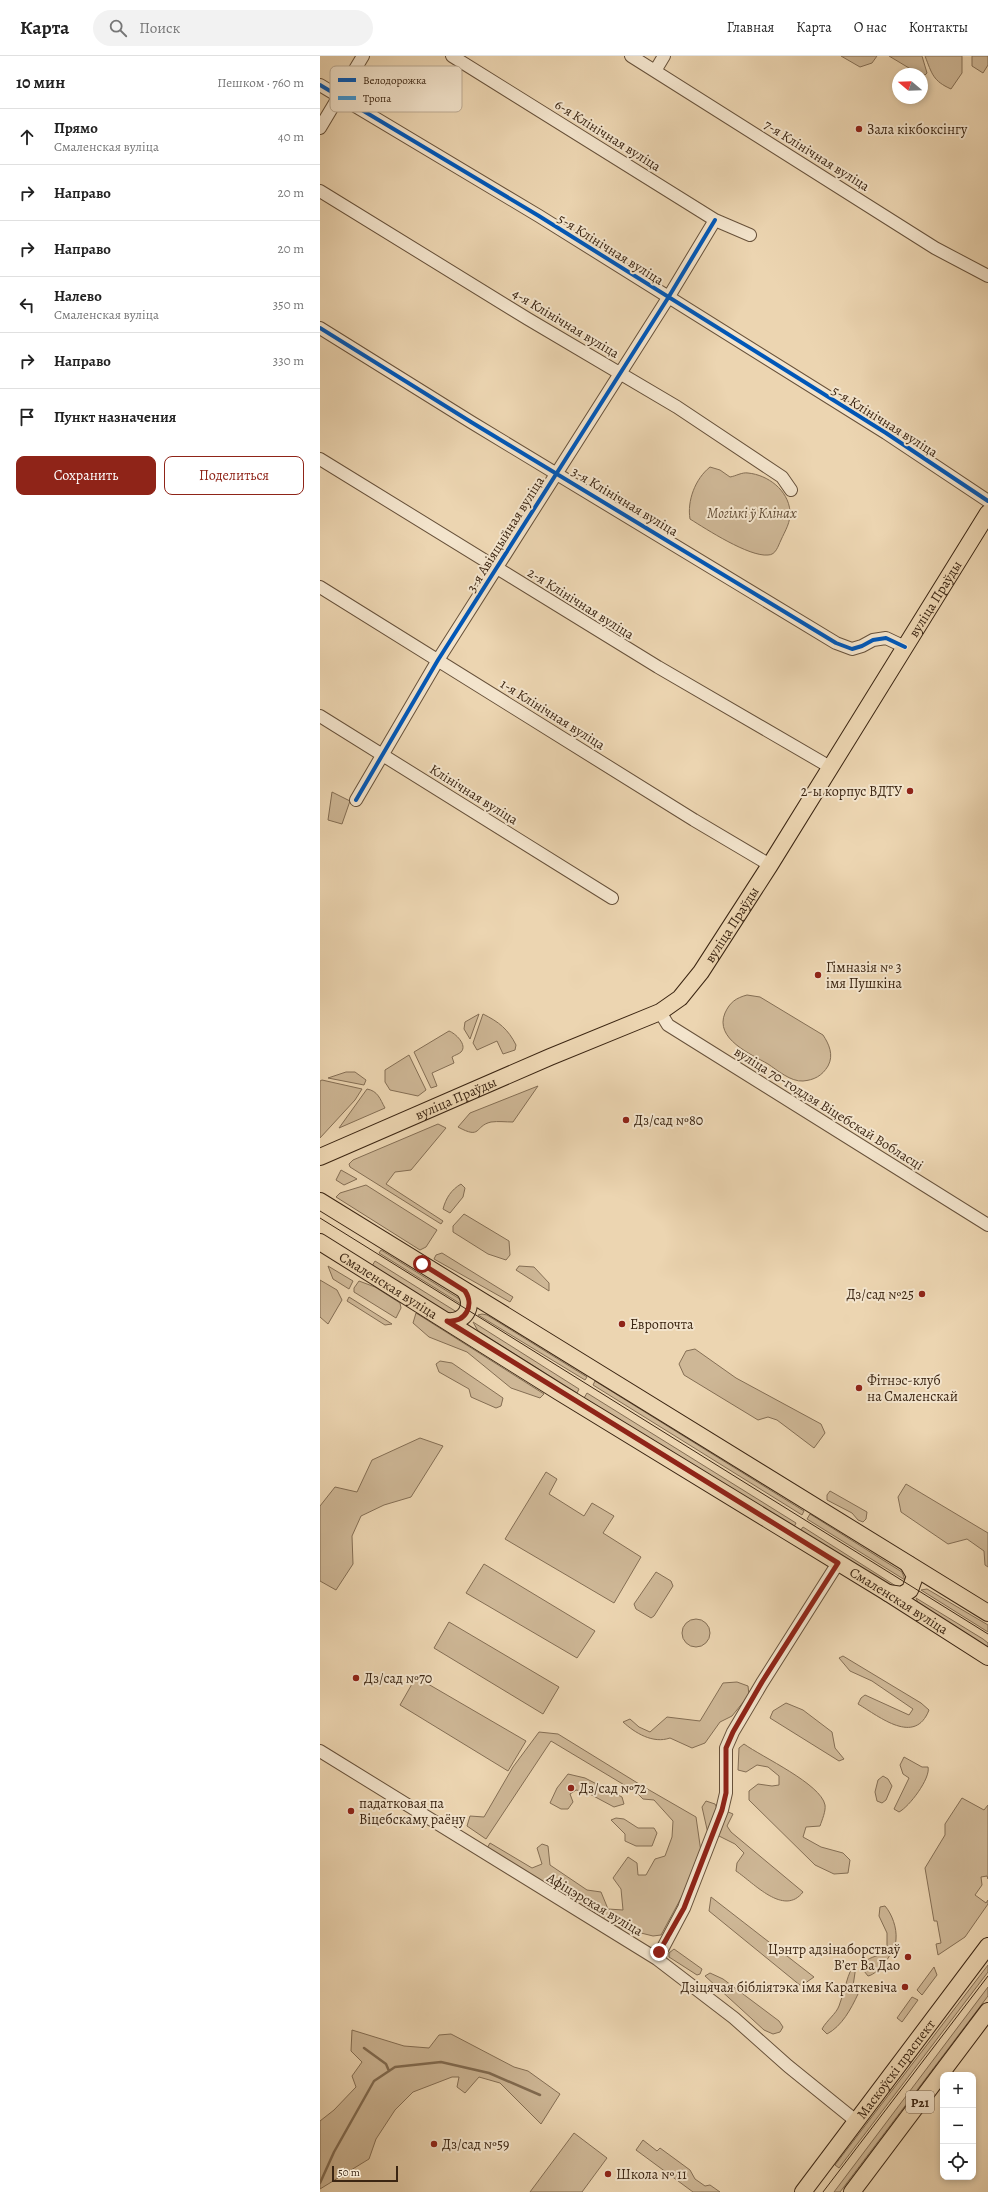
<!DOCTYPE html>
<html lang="ru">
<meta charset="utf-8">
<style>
:root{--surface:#fff;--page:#f2f2f2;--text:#222;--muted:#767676;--line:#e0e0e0;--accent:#8f2418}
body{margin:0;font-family:Alegreya,serif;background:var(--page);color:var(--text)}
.controls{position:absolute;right:12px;bottom:12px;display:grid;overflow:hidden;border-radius:8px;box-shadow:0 2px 6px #0003}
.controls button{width:36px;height:36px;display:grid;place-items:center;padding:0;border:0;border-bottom:1px solid var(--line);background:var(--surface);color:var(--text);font:20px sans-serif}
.compass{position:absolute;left:572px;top:12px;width:36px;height:36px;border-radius:50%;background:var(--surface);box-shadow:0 2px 6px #0003;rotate:289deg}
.scale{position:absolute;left:12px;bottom:10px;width:66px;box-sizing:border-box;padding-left:4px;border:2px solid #3b2512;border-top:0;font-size:11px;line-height:14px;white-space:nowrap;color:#3b2512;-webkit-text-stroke:3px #f3e4cc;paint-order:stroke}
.stop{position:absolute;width:12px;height:12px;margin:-9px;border:3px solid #8f2418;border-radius:50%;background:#fff}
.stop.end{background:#8f2418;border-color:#fff;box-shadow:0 1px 4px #0008}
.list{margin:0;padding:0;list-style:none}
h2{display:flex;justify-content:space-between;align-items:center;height:52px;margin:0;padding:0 16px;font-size:17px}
h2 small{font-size:13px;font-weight:400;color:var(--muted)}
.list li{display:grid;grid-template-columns:26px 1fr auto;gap:12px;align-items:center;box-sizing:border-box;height:56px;padding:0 16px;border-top:1px solid var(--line)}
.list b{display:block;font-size:15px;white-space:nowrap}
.list p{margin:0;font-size:13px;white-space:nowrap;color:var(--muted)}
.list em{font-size:13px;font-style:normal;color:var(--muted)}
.actions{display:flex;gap:8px;padding:12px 16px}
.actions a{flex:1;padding:9px 0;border:1px solid var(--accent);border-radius:8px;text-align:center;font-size:14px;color:var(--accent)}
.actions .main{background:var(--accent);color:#fff}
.icon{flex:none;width:22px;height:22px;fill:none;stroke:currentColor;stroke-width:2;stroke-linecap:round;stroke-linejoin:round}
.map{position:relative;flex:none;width:668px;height:2136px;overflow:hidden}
header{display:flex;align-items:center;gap:24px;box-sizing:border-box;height:56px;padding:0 20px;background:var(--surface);border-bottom:1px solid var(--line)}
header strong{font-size:19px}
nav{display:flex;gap:22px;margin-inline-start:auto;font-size:14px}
.search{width:280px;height:36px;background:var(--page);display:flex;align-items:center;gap:10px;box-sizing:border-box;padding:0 14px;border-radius:22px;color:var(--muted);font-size:15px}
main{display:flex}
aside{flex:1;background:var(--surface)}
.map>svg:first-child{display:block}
.green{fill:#ceb796;stroke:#846e54}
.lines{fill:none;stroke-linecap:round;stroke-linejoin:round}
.stream{stroke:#816b51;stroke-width:2.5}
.minor-casing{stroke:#67513a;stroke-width:14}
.major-casing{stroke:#3b2512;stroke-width:18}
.minor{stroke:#f3e4cc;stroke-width:12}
.major{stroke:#ecd5b1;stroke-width:16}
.tram{stroke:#3b2512;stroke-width:1}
.quiet{stroke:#3e95d3;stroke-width:3;stroke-dasharray:6 3;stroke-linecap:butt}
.cycleway-casing{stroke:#f3e4cc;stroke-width:6}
.cycleway{stroke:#0057b8;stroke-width:4}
.route{stroke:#8f2418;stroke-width:5}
.poi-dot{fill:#8f2418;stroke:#f3e4cc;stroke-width:1.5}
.labels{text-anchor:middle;stroke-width:4;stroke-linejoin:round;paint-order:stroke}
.shield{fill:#f3e4cc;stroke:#725e4a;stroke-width:1}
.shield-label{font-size:13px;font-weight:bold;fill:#3b2512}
.poi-label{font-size:14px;fill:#3b2512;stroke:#f3e4cc;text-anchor:start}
.street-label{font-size:14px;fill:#3b2512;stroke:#f3e4cc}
.park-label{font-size:14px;font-style:italic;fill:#604a33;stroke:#f3e4cc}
.key{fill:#f3e4cc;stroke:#bcab94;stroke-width:1}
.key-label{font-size:11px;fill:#3b2512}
</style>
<header>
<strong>Карта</strong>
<div class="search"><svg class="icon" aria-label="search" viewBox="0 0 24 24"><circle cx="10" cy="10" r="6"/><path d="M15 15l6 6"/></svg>Поиск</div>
<nav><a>Главная</a><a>Карта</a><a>О нас</a><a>Контакты</a></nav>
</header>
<main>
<aside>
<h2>10 мин<small>Пешком · 760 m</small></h2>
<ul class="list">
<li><svg class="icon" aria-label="ahead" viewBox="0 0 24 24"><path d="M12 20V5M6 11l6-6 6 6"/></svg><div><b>Прямо</b><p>Смаленская вуліца</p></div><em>40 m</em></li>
<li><svg class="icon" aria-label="right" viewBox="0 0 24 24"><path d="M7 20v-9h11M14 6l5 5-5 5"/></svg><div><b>Направо</b></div><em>20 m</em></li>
<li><svg class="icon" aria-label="right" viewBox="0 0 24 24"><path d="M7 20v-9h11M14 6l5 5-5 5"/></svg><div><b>Направо</b></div><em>20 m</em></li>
<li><svg class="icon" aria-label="left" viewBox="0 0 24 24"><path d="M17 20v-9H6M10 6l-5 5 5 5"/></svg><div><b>Налево</b><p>Смаленская вуліца</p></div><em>350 m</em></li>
<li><svg class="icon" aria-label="right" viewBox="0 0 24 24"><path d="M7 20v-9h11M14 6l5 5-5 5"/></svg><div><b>Направо</b></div><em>330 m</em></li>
<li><svg class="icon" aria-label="arrive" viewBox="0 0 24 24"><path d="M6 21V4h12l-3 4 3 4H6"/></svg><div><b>Пункт назначения</b></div></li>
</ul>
<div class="actions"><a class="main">Сохранить</a><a>Поделиться</a></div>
</aside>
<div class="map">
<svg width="668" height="2136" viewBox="0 0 668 2136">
<rect width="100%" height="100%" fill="#ecd5b1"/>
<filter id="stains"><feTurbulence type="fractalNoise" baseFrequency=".005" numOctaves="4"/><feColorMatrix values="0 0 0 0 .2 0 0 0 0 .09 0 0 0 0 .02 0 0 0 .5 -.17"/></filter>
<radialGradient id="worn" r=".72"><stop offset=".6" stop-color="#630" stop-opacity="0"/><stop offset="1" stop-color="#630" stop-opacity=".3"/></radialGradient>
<path class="green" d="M521,0h36l-5,7 -12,4z
M569,0h33l5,17 -2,2 -6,-1z
M605,0h37v17l-11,16c-18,-8 -19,-15 -26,-33z
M652,0h16v9l-5,8 -11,-7z
M390,411l10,3 10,7c6,-1 12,-5 18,-4 20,2 40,17 42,38 1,11 -5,20 -9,29 -3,6 -5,15 -13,15 -19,2 -62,-26 -78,-36 -3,-18 5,-40 20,-52z
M12,736l18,9 -8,23 -14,-4z
M427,939l13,2 63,38c6,9 11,20 5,31 -6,10 -14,14 -25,15 -12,1 -26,-11 -35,-17 -17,-10 -54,-25 -43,-51 5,-11 11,-15 22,-18z
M159,958l-9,25 -6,-10 1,-7z
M163,958c16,8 25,15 33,31l-1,5 -12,4 -6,-13 -20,9 -4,-7z
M129,975c6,2 19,14 12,21 -2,2 -6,3 -9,5l2,6 -22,10 5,13 -6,2 -17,-36z
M89,999l17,35 -8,6 -28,-6 -5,-8v-12z
M26,1016h9l11,8 -2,5 -36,-7z
M2,1024l40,9 -7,11 -35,38v-57z
M218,1030l-25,36c-7,0 -15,-1 -22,0 -17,4 -9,18 -33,5l12,-14z
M47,1033c11,2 13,10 18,19l-46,20z
M118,1068l8,4 -35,42 -16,2 -9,12 57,37 -2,3 -91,-57 -1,-3 4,-4z
M21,1114l16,9 -13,6 -8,-5z
M141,1128l4,4 -2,9 -13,16 -7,-4c3,-11 8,-19 18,-25z
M46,1129l71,45 -11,17 -6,3 -84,-53 4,-4z
M144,1158l45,27 1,14 -4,5 -18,-6 -35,-22v-6z
M61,1194l82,51 1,5 -85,-53z
M122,1197l71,44 -3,5 -76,-43 2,-4z
M55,1205l85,53 -9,1 -79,-49z
M8,1210l25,15 -4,8 -16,-10z
M199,1210l15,1 15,16v8l-33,-21z
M0,1224l17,10 5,10 -14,24 -8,-7z
M39,1225l16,6 25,16 1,5 -5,10 -42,-26v-4z
M29,1241l43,27 -7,1 -38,-24z
M96,1257l128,81 -4,4 -29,-10 -44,-36 -38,-15 -16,-14z
M162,1258l5,1 100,62 -2,3 -107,-65z
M153,1266l106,67 -2,4 -99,-62z
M375,1293l41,29 85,46 4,9 -11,15 -37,-28 -9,-3 -10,3 -74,-45 -5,-11 7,-13z
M120,1305l12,2 51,35 -2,8 -5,2 -25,-11 -2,-8 -30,-17 -3,-8z
M275,1325l209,130 -2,4 -209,-130z
M267,1337l209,130 -2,4 -210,-129z
M100,1382l23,8 -32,51 -27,8 -23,11 -9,20 1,28 -17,26 -16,-9v-75l15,-19 22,5 15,-32z
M226,1416l11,7 -8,15 35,22 8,-13 22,13 -11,17 38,24 -27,46 -109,-64z
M586,1428l82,49v34l-3,-2 -1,-14 -17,-12 -19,5 -47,-32 -3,-15z
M510,1435l37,21 -1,7 -3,3 -5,-2 -6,-7 -25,-13v-5z
M490,1458l92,58 3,8 -98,-61z
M483,1471l96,61 -4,1 -95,-58z
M164,1508l111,67 -18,27 -111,-65z
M336,1516l15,9 2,5 -19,30 -3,2 -15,-9 -2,-5z
M607,1533l61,36v7l-67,-42z
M596,1542l67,41 5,4v5l-69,-43z
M362 1577a14 14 0 1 1 28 0a14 14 0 1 1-28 0Z
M129,1566l110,65 -16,27 -109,-66z
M523,1600l78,47 8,7c-14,36 -49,7 -71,-6l3,-6 4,-3 44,20 4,-6 -41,-28 -22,-10 -11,-13z
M96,1621l110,64 -18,30 -108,-66z
M417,1626l11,4 1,9 -17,21 -12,6 -15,21 -13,5 -22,-10c-17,6 -35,-5 -47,-16l7,-3 9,8 11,5 17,-15 33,4 23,-38z
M466,1647l17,7 29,22 3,16 9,11 -5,2 -69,-43 3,-7z
M219,1676l19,2 86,53 52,30 5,35 -14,35 -26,48 -8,1 -40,-10 -127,-76 4,-7 42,25 10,-4 -5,-16 5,-4 6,2 2,19 37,25 14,2 7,17 15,1 -2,-21 -8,-11 15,-21 9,6 1,12h8l9,-16 10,-3 7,-19 1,-16 -19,-21 -11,-1 -7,-7 -85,-51 -65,98 -19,-13 3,-10 14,1 29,-50z
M424,1688c18,13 77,40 81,61 1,6 -3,15 -5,21l-14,1 -3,10 18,10 22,6 7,7 -2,13 -14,1 -19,-9 -66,-65v-9l9,-7 14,2 7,-1v-9l-11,-9 -11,-2 -11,7 -8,-2 1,-22z
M584,1701l18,10h6c3,11 -19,40 -29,45l-5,-3 15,-31 -6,-4 -3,-9z
M248,1718l17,4 37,19 2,7 -10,3 -28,-15 -10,-2 -6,4 3,8 -5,7h-7l-11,-6 7,-15z
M563,1720l5,3 4,7 -6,14 -4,3 -5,-2 -2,-9 3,-12z
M642,1742l22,12 4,-5v74l-1,-3 -6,1 1,8 -7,10 11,8 2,-3v4l-23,33 -27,18 -2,-11 5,-1 -4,-22h-3l-9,-53 20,-33v-11z
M386,1745l9,3 3,6 -9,28 -7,-31z
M406,1755l7,3 -6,12 4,6 72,60c-19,25 -49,-9 -67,-21l1,-8 7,-10 -9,-9 -18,-9z
M296,1762l8,1 14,9h16l3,5 -5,13h-16l-11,-5v-7l-14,-14z
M391,1841l103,80 -13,9 -92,-75z
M565,1850c7,8 12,22 11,33 0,11 -17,35 -28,37l-4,-5 3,-11c6,-4 16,-5 20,-10v-17l-8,-17 1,-9z
M354,1893l28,20 -2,5 -3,1 -28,-18v-4z
M668,1909v7l-149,196 -4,-3z
M536,1910l-3,20 5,8c-7,15 -16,32 -31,40l-5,-5c5,-9 14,-15 17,-23 5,-13 7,-26 13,-39z
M614,1911l3,8 -15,20 -5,-5z
M390,1917l13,6 56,42 4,6 -3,5 -7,2 -9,-4 -59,-54z
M668,1931v9l-148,196h-6z
M592,1941l6,3 -16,22 -5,-4z
M32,1974l52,16 25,2 10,-13 12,-1 63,33 14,4 32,23 -19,30 -41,-41 -21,-6 -14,16 -8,-6 2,-10h-7l-39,15 -18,18 -19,29 -7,20 -49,30v-68l14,-11 22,-23 -4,-11 10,-14 -11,-11z
M254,2077l33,25 -25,34h-52z
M323,2084l14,11 3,-3 30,22 5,9 10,7 5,-1 10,7h-27l-57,-42z"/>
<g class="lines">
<path class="stream" d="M44,1992l22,16 3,7
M0,2127l14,-31 40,-71 21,-14 46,-5 48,11 51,22"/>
<defs>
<path id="minor" d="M132,0l263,164 35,15
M311,0l304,192 53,28
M335,15l9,-15
M0,29l219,131 347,217 102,68
M0,72l43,-72
M0,135l208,128 149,88 105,70 9,13
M0,272l151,94 365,221 16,6 10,-3 11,-6 13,-2 19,9
M0,403l338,208 172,100
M0,531l374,233 76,45
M0,660l292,182
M36,744l82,-140 230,-362 47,-78
M340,956l8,13 320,200
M0,1695l337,208 77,59 54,48 68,55
M337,1903l27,-51 38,-98 4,-17v-45l7,-16 29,-49 76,-120"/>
<g id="major">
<path id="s1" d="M0,1101l230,-100 110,-45 20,-14 21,-26 69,-107 218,-352"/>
<path d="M0,1145l668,412"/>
<path id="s2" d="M0,1186l239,150 329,201 100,64"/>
<path d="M127,1265c18,2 28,-15 18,-30"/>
<path d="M568,1537l14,2 8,-5 5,-14 -7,-12"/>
<path id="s3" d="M483,2136l185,-246"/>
<path d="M532,2136l136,-181"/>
</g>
</defs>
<use href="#minor" class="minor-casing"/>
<use href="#major" class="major-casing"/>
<use href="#minor" class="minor"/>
<use href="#major" class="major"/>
<path class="tram" d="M0,1162l668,416
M503,2136l165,-216"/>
<path class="quiet" d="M337,1903l27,-51 38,-98 4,-17v-45l7,-16 29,-49 76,-120"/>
<defs>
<path id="cycleway" d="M0,29l219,131 347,217 102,68
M0,272l151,94 365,221 16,6 10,-3 11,-6 13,-2 19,9
M36,744l82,-140 230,-362 47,-78"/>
</defs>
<use href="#cycleway" class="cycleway-casing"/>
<use href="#cycleway" class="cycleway"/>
</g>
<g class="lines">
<path class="route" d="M102,1208l43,27c10,15 0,32 -18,30l391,242 -76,119 -29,50 -7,16v45l-4,17 -38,98 -25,44"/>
</g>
<g class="poi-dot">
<circle cx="539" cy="73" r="4"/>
<circle cx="590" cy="735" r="4"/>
<circle cx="498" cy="919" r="4"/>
<circle cx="306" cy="1064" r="4"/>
<circle cx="602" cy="1238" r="4"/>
<circle cx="302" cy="1268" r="4"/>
<circle cx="539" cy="1332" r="4"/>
<circle cx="36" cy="1622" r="4"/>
<circle cx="251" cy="1732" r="4"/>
<circle cx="31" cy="1755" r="4"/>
<circle cx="588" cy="1901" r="4"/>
<circle cx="585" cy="1931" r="4"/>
<circle cx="114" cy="2088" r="4"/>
<circle cx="288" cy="2118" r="4"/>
</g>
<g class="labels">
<rect class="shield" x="586" y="2035" width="28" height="22" rx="3"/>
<g class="shield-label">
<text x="600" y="2051">Р21</text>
</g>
<g class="poi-label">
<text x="547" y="78">Зала кікбоксінгу</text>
<text x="582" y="740" text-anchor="end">2-ы корпус ВДТУ</text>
<text x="506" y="916">Гімназія № 3<tspan x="506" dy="16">імя Пушкіна</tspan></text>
<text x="314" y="1069">Дз/сад №80</text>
<text x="594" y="1243" text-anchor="end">Дз/сад №25</text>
<text x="310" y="1273">Европочта</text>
<text x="547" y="1329">Фітнэс-клуб<tspan x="547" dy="16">на Смаленскай</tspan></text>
<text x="44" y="1627">Дз/сад №70</text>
<text x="259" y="1737">Дз/сад №72</text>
<text x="39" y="1752">падатковая па<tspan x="39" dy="16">Віцебскаму раёну</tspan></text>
<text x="580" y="1898" text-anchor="end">Цэнтр адзінаборстваў<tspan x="580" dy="16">Вʼет Ва Дао</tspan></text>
<text x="577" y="1936" text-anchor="end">Дзіцячая бібліятэка імя Караткевіча</text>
<text x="122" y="2093">Дз/сад №59</text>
<text x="296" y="2123">Школа № 11</text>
</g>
<g class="street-label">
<text transform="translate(288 79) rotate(32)" y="5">6-я Клінічная вуліца</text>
<text transform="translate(497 99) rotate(32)" y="5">7-я Клінічная вуліца</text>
<text transform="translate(291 193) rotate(32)" y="5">5-я Клінічная вуліца</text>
<text transform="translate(246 267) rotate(31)" y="5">4-я Клінічная вуліца</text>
<text transform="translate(565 365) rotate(32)" y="5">5-я Клінічная вуліца</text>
<text transform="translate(305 445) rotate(31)" y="5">3-я Клінічная вуліца</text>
<text transform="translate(185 478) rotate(-58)" y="5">3-я Авіяцыйная вуліца</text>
<text dy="5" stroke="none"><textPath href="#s1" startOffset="868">вуліца Праўды</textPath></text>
<text transform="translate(261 547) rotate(32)" y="5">2-я Клінічная вуліца</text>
<text transform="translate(233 658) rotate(32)" y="5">1-я Клінічная вуліца</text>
<text transform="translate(154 738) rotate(32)" y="5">Клінічная вуліца</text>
<text dy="5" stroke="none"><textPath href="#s1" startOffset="484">вуліца Праўды</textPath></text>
<text dy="5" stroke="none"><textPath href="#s1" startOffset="148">вуліца Праўды</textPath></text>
<text transform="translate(509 1052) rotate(32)" y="5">вуліца 70-годдзя Віцебскай Вобласці</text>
<text dy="5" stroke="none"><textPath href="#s2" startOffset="81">Смаленская вуліца</textPath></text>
<text dy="5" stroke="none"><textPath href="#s2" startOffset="681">Смаленская вуліца</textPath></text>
<text transform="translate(275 1848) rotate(31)" y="5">Афіцэрская вуліца</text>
<text dy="5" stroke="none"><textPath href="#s3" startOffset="154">Маскоўскі праспект</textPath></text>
</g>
<g class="park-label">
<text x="432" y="462">Могілкі ў Клінах</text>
</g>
</g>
<rect x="10" y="10" width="132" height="46" rx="6" class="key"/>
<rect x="18" y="22" width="18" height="4" fill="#0057b8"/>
<rect x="18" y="40" width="18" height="4" fill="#3e95d3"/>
<g class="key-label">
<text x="43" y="28">Велодорожка</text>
<text x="43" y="46">Тропа</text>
</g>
<rect width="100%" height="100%" filter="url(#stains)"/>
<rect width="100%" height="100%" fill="url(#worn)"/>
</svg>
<div class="controls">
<button>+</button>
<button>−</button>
<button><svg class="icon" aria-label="locate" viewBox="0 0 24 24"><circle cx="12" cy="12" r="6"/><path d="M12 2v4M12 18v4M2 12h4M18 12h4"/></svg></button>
</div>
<svg class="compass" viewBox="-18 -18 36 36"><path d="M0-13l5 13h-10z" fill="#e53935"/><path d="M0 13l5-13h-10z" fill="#767676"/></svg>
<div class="scale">50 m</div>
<div class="stop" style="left:102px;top:1208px"></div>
<div class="stop end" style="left:339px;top:1896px"></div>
</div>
</main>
